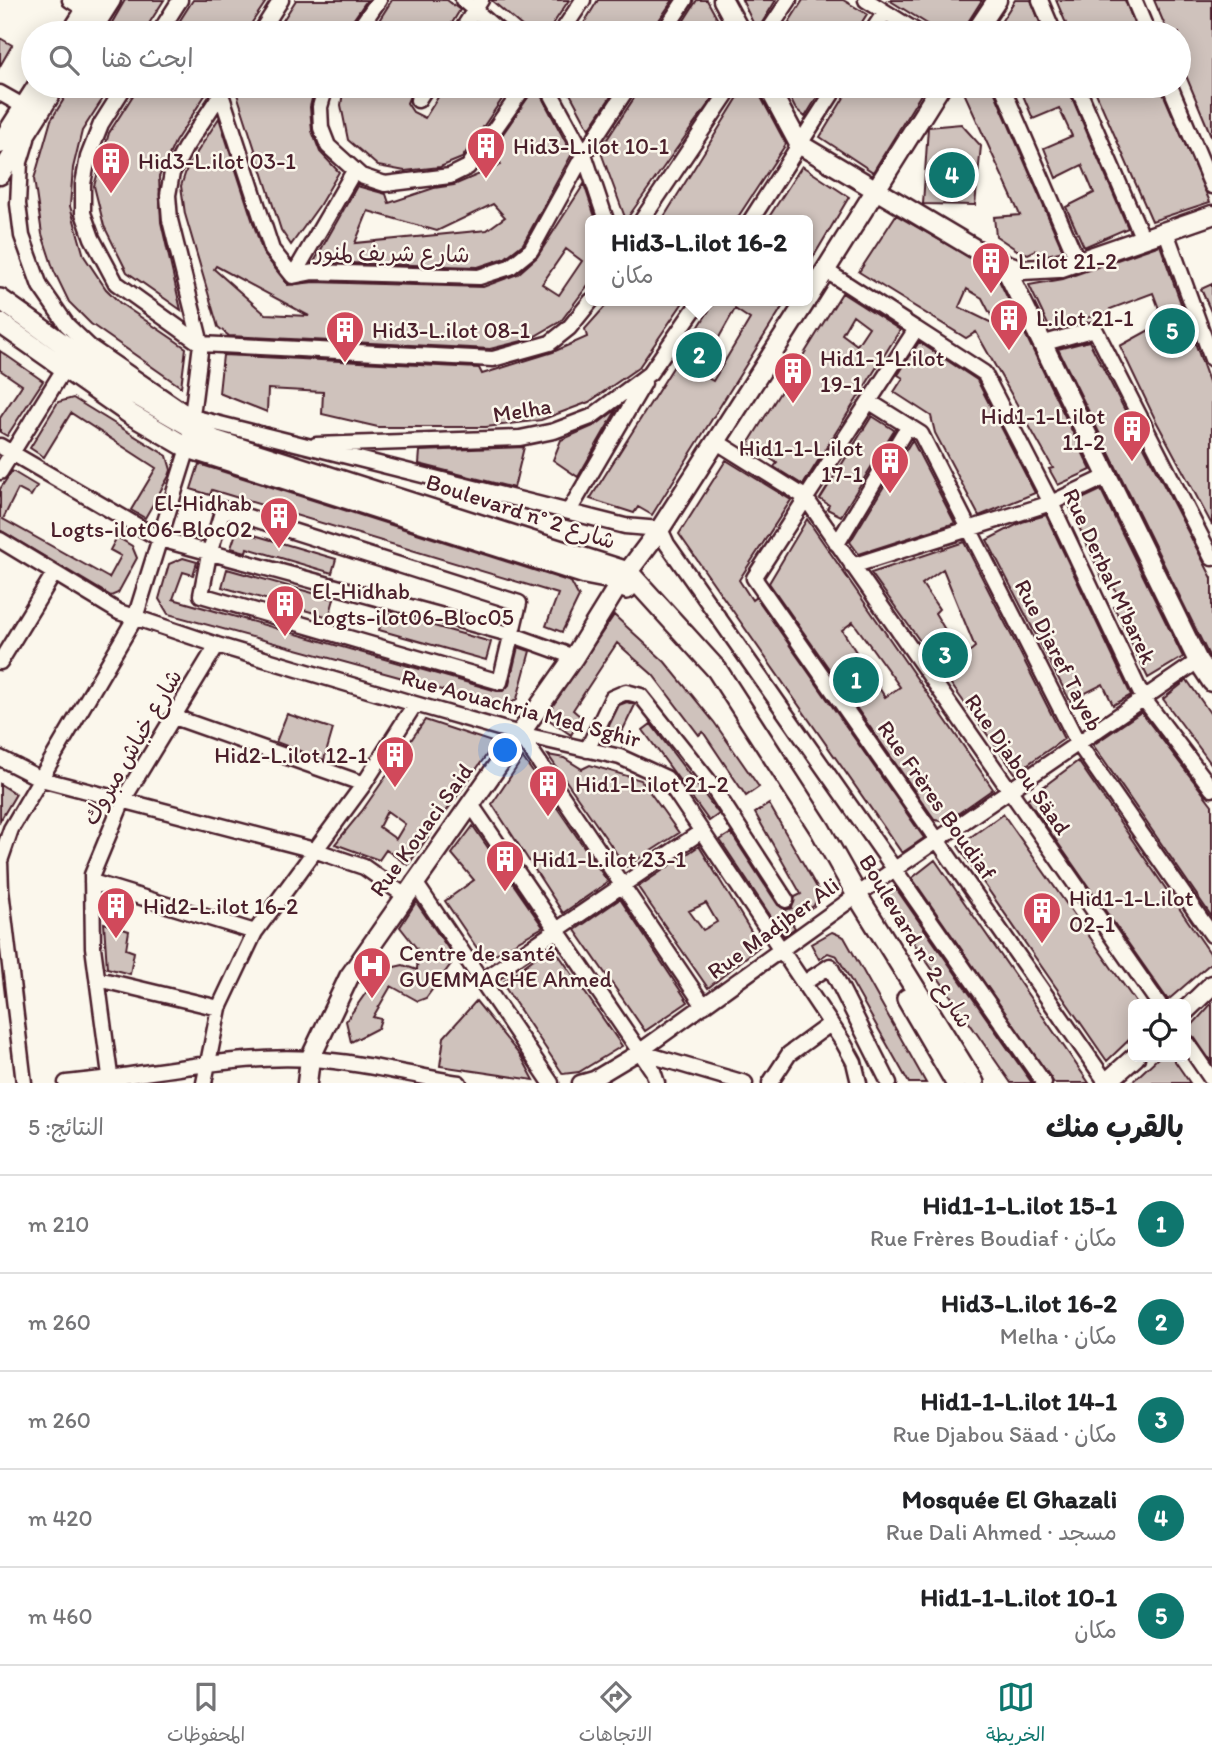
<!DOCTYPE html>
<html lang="ar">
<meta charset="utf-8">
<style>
:root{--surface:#fff;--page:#f6f6f6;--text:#202124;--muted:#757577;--line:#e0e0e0;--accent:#0f766e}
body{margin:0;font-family:Itim,"Playpen Sans Arabic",sans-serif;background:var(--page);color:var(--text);direction:rtl}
.controls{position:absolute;right:21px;bottom:21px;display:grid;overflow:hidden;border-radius:10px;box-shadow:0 4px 18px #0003}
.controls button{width:63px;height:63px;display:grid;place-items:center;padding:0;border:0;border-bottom:2px solid var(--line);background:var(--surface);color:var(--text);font:35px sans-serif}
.you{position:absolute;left:506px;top:751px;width:24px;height:24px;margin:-18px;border:5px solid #fff;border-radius:50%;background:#1a73e8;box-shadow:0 0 0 10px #1a73e833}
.badge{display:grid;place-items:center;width:46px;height:46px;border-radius:50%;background:var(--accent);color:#fff;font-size:23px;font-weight:700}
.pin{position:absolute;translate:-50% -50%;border:4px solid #fff;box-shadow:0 2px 7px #0006}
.popup{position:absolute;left:585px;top:215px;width:228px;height:91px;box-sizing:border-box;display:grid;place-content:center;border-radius:10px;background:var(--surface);filter:drop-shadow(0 2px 5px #0005);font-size:23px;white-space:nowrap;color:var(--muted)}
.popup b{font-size:26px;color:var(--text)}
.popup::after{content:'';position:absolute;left:50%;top:100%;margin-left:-14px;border:14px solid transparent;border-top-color:var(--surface)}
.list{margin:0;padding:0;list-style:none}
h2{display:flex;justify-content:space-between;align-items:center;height:91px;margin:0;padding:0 28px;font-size:30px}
h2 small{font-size:23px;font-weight:400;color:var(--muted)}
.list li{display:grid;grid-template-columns:46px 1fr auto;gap:21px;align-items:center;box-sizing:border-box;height:98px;padding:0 28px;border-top:2px solid var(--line)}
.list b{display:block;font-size:26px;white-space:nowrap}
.list p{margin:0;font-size:23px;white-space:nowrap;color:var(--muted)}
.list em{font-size:23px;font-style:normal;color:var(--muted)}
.icon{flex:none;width:38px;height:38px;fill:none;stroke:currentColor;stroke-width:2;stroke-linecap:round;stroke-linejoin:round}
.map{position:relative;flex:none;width:1212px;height:1083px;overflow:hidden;direction:ltr}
.search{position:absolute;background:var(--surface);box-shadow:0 4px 18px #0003;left:21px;right:21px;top:21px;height:77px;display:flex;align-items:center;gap:18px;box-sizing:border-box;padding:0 24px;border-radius:38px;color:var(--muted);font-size:26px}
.sheet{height:581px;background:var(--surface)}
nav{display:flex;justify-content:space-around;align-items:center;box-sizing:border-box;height:98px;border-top:2px solid var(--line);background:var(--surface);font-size:19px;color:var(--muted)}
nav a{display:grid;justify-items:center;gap:4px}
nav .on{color:var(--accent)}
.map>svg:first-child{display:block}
.building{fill:#cfc2bc;stroke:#4a1f2b;stroke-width:2;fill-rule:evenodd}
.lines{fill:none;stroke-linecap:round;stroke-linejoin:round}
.minor-casing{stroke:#4a1f2b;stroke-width:19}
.tertiary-casing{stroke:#4a1f2b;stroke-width:23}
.secondary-casing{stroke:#4a1f2b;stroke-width:24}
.minor{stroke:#fbf7ec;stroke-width:14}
.tertiary{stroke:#fbf7ec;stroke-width:18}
.secondary{stroke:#fbf7ec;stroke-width:19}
.labels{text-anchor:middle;stroke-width:5;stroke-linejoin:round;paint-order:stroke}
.poi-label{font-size:23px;fill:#4a1f2b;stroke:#fbf7ec;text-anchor:start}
.street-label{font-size:23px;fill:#4a1f2b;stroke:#fbf7ec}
</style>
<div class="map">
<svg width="1212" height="1083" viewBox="0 0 1212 1083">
<rect width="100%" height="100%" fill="#fbf7ec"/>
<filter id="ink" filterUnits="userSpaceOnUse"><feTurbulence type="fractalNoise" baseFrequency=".0143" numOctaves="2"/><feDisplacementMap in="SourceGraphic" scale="14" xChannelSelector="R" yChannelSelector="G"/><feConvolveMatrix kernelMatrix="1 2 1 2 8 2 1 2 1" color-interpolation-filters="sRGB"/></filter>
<g filter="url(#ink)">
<path class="building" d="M125,0h39l-21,33h-37z
M193,0h74l-22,33h-73z
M296,0h71l-23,33h-69z
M392,0h55l13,10 -14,23h-75z
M491,0h78l-22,33h-17z
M598,0h75l-23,33h-72z
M697,0h10l18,33h-49z
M742,0h34l-19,31z
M803,0h40l24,14 -12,19h-73z
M889,0h93l-21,33h-19z
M1015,0h16l13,33h-50z
M1056,0h69l13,33h-68z
M1154,0h58v138l-33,-79v-26h-11z
M0,38l12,7 -12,21z
M72,86h39l-29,45 -9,37 -3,38 14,50 22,33 14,14 66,45 -5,39 -90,-63 -22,-22 -15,-31 -12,-37 -8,-55 17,-59z
M139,86h72l-36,56 -16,35 2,45 20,88 -54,-38 -23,-46 -10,-40 15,-53z
M242,86h73l-5,21 2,24 8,21 19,20 -20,34 -28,39 -10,-15 -44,-136z
M344,86h70l-7,17 6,9 12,6 20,-32h66l-49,72 -22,9 -35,4 -27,-5 -30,-26 -7,-35z
M536,86l36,68 -49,90 -18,14 -27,9 -164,-5 43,-76 29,8 3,9 45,-15 20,-3 47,-20 -1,-3 -18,2zM493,204l12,13 -18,13 -132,13 13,-32 69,20z
M566,86h52l-29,43z
M642,86h60l12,10 -88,124 -26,-70z
M745,86h10l31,58 -50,76h-74z
M784,86h40l-19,31 -10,-9z
M851,86h75l-53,86 -53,-35z
M961,86h31l71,165 -24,6 -3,-7 -8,4 -11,-4 -21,-14 -2,-19 26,-2z
M1019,86h48l61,142 -44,19 -18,-40 28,-14 -12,-28 -26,13 -12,-30 28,-12 -13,-28 -26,11z
M1093,86h67l50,116 -58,19z
M219,118l44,135 25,32 26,-3 169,5 35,-13 19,-17 47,-73 12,36h-5v61l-30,40 -31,18 -40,10 -261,-13 -11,-9 -33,-113 -4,-28 6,-18zM566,249l16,12 -23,34 -17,-11zM216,266l93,50 -44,-2 -51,-45z
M961,124l20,22 -6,59 -52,-1 5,-77z
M802,166l47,31 -41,69v-46h-41z
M896,215l99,57 96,198 -33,15 -9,-16 4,-1 -77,-136 -10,6 -107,-66zM967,289l15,9 14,27 -37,-18z
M1160,245l52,145v135l-57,-106 -35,-73 44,-24 -11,-29 -43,16 1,3 -62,15 -20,-42 34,-6z
M1212,284v30l-11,-25z
M842,293l58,37 -97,155 -29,-18 3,-4 -29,-19zM853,315l16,12 -12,18 -15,-11z
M610,301h74l-45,66 -50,35 -48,18 -55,7h-108l-56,-13 1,-22 -55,-3 -1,23 -48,-19 4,-38 256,13 3,6 71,-22 34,-15 -2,-8z
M715,301h71l-134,214 -14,-8 -4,6 -44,-14zM735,309l15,10 -37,62 -14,-8z
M1089,341l123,237v84l-154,-313z
M919,342l58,38 58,113 -56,23 -44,-83 -4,-17 -37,-24 9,-14 -5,-3z
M0,351l43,30 -36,55 -7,-4v-14l22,-33 -22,-15z
M73,398l94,58 4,14 -2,6 -24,42 -14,-8 25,-42 -85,-55 -27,44 -14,-9 28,-46z
M617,409l-39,68 -25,-17 8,-20 35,-15z
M872,416l22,14 -53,86 -14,-7 2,-4 -9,-6z
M912,440l43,83 -96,31 -9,-12z
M524,447l-10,41 -95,-24 1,-13z
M726,460l65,40 -52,80 13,20 4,-3 168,241 -22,15 -223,-319z
M199,464l372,118 8,15 -17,35 -16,-6 12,-32 -346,-104 -2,5 -19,-6z
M12,471l25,15 -6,10 -13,-7 -15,30 106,59 12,-22 -11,-6 7,-13 15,9 5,12 -19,35 -7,3 -111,-66v-41z
M1101,490l82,167 -35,21 -34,-71 7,-4 -12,-27 -6,4 -34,-75z
M1046,515l85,180 -18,10 -10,-21 -33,17 -83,-161 35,-18z
M807,519l186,270 -47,33 -11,-2 -166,-237zM853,622l47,65 -15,10 -43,-67z
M237,530l99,29 -4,14 -85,-25 -1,4 -15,-4z
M964,542l100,197 -49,34 -144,-200zM943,569l32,78 -13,11 -27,-45 4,-4 -17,-25z
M183,558l14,4 -4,13 -10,-3 -10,27 324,92h6l6,-6 9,-38 12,4 -13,48 -14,10 -104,-32 -231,-63 -9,-15 10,-35z
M227,569l107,30 -5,18 -107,-30z
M384,612l107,30 -5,18 -107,-30z
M614,615l51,47 49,60 45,65 -13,9 -43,-64 -4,3 -46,-60 -36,-32 -44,67 8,7 -10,18 -26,-18z
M1187,680l25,36v49l-49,-66z
M627,702l8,3 -17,35 -13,-6 14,-29z
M1141,712l71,93v112l-119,-172z
M287,714l46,15 -9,31 -48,-18z
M425,720l70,23 -87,122 -22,-15 -7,10 -44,-16 27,-33zM387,811l18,13 -9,15 -17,-12z
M651,724l68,90 -10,7 -66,-91z
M548,755l16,3 18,11 8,-4 51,15 38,53 -53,34z
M523,758l85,124 -45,31 -71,-109z
M1078,761l134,195v6l-44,38 -141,-201z
M0,784l16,10 -16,27z
M769,804l50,87 -5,15 -25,13 6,9 -11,8 -64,-96 11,-7 47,72 8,5 6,-2 3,-11 6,-3 -46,-81z
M1003,814l134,190h-4v32l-26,25 -149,-215z
M473,826l70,101 -58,33 -40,-59 29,-21 -22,-26z
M699,846l61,100 -52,42 -70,-101zM706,903l11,19 -14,8 -14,-19z
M935,860l154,223h-35l-142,-205z
M895,887l137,196h-21l-129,-186z
M620,899l68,103 -43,29 -70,-101z
M416,902l36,52 -6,4 5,6 -25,34 -8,3 -27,-15 -18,31 8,2 -3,9 -27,14 -5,-21 31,-44 13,-9 13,-3 14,5 1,-20 -18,-23z
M104,923l25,8 -3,18 8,3 -4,22 -23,-6z
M832,932l12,5 82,146h-17l-72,-127 -9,-3 -9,6 -8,-15z
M552,945l70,101 -43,26 -16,2 -61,-91z
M476,1001l46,57 12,22 -94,-14 4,-29z
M1212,1003v60l-18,-26 -8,-5z
M1159,1057h13l18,26h-59z"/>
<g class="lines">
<defs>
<path id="minor" d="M70,0l16,10
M463,0l38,33
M866,0l53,33
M1040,0l14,33
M1134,0l14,33
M159,33l21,-33
M260,33l21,-33
M356,33l23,-33
M460,33l21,-33
M561,33l22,-33
M663,33l22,-33
M767,33l22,-33
M871,33l14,-21
M125,86l-24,38 -13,33 -5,27v29l9,25 24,45 85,61 292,15 57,-16 19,-15 22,-27
M326,86l-6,21 1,21 7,18 33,30 24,8 65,-8 18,-9 57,-81
M547,86l37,68 22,66
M1002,86l76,176
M1077,86l66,153
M1170,86l42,100
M0,93l32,18
M221,94l51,156 21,26 20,-4 166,5 31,-10 21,-17 53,-96 45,-68
M418,100l9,-14
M27,139l-7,23 -2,42 4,32 18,50 27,39 23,22 102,70 433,109 35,3 7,15 377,539
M642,220l90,-134
M751,220l86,-134
M1166,232l46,127
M825,270l91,59
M293,276l61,-105
M1041,344l54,-15 117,229
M870,402l51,32 157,309 134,192
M717,442l88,55 354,507
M316,445l204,-7 34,-7 37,-14 59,-44 50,-72
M0,446l160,93 353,96 61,22
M0,472l64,-103
M223,509l296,94 -19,79 -299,-87 8,-41z
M569,511l75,-128
M0,540l119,72 98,33 198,59 105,30 100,23 46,21 177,264 11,20 5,21
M837,544l71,-118
M852,566l199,-63 57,-27
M0,662l53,-87
M174,717l190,67
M520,734l184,272
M587,750l25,-52 14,-6 15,4 67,84 78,120
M0,758l41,21 273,71 50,17 40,28
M470,803l183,268 4,12
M414,881l137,202
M92,882l163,50
M98,979l121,29
M482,981l220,-150
M804,983l26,-17 59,117
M1186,1042l26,38
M639,1052l106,31
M24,1083l-23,-193 -1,-29 11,-32 124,-211 53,-170 13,-104 -31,-124 -2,-25 4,-22 13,-25 41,-62
M66,1083c81,-7 163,-29 245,-24 49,3 99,16 148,24
M111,1083l-18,-136 -1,-72 31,-75 94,-155
M204,1083l15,-75 36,-76 109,-148 51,-80
M580,1083l14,-4 45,-27 218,-157 341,-234
M770,1083l19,-29 41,-30
M1107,1083l-353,-505 162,-249 68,44 67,130 92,195 69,91"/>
<path id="tertiary" d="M723,0l18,33
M71,33l21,-33
M90,33l21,-33
M975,33l22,-33
M768,86l31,58 193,115 30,11 37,-2 153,-53
M0,144l37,-58
M0,175l56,-89
M1003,263l195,398 14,21
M808,298l133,-212
M1186,1010l26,-25
M307,1083l3,-24 39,-82 225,-320 47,-76 39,-52 146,-228
M1106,1083l29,-26"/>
<path id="secondary" d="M0,299l129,92 85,49 414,132 89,98 103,159 37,66 117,188
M0,323l130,91 58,34 397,126 36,7 6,8
M907,999l49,84"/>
</defs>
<use href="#minor" class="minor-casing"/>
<use href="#tertiary" class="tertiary-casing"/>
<use href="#secondary" class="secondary-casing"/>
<use href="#minor" class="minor"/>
<use href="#tertiary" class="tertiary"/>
<use href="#secondary" class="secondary"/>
</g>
</g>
<defs>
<symbol id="building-pin" viewBox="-11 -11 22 30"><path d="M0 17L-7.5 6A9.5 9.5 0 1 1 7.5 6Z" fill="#d1495b" stroke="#fbf7ec"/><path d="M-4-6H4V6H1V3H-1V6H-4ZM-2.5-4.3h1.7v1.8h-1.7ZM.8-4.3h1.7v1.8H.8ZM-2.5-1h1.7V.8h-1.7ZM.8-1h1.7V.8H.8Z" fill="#fff"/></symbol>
<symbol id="hospital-pin" viewBox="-11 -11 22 30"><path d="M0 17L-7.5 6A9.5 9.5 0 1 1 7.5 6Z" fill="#d1495b" stroke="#fbf7ec"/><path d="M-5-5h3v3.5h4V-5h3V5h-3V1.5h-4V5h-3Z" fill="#fff"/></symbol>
</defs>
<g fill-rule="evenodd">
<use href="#building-pin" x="464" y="124" width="44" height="60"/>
<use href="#building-pin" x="89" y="139" width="44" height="60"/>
<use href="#building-pin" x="969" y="239" width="44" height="60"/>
<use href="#building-pin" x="987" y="296" width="44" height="60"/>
<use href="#building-pin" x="323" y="308" width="44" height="60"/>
<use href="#building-pin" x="771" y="349" width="44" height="60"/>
<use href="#building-pin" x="1110" y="407" width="44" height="60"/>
<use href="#building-pin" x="868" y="439" width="44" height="60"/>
<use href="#building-pin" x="257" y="494" width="44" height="60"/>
<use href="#building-pin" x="263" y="582" width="44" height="60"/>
<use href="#building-pin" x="373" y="733" width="44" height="60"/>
<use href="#building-pin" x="526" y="762" width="44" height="60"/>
<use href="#building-pin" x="483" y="837" width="44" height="60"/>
<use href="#building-pin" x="94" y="884" width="44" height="60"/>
<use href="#building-pin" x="1020" y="889" width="44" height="60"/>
<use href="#hospital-pin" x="350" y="944" width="44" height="60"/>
</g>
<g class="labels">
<g class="poi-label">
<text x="513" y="154">Hid3-L.ilot 10-1</text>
<text x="138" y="169">Hid3-L.ilot 03-1</text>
<text x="1018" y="269">L.ilot 21-2</text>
<text x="1036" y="326">L.ilot 21-1</text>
<text x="372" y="338">Hid3-L.ilot 08-1</text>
<text x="820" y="366">Hid1-1-L.ilot<tspan x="820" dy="26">19-1</tspan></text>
<text x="1105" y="424" text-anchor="end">Hid1-1-L.ilot<tspan x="1105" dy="26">11-2</tspan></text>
<text x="863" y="456" text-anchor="end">Hid1-1-L.ilot<tspan x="863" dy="26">17-1</tspan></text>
<text x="252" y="511" text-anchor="end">El-Hidhab<tspan x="252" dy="26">Logts-ilot06-Bloc02</tspan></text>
<text x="312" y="599">El-Hidhab<tspan x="312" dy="26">Logts-ilot06-Bloc05</tspan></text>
<text x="368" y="763" text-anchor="end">Hid2-L.ilot 12-1</text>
<text x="575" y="792">Hid1-L.ilot 21-2</text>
<text x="532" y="867">Hid1-L.ilot 23-1</text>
<text x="1069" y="906">Hid1-1-L.ilot<tspan x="1069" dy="26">02-1</tspan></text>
<text x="143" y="914">Hid2-L.ilot 16-2</text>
<text x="399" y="961">Centre de santé<tspan x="399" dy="26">GUEMMACHE Ahmed</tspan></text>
</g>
<g class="street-label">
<text transform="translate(392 253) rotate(1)" y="8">شارع شريف لمنور</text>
<text transform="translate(522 410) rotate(-9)" y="8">Melha</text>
<text transform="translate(521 511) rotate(18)" y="8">Boulevard n° شارع 2</text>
<text transform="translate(1110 576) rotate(65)" y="8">Rue Derbal M'barek</text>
<text transform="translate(1059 655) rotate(63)" y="8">Rue Djaref Tayeb</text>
<text transform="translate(521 708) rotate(15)" y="8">Rue Aouachria Med Sghir</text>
<text transform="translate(132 747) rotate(-60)" y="8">شارع خباش مبروك</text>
<text transform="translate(1018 764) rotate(55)" y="8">Rue Djabou Säad</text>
<text transform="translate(937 800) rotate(55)" y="8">Rue Frères Boudiaf</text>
<text transform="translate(421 830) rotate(-54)" y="8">Rue Kouaci Said</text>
<text transform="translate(773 928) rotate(-36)" y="8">Rue Madjber Ali</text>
<text transform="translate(916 941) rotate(59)" y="8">Boulevard n° شارع 2</text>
</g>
</g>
</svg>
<div class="controls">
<button><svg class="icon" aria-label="locate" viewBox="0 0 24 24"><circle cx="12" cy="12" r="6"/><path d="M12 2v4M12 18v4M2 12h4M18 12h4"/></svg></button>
</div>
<div class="you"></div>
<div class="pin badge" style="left:856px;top:680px">1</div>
<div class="pin badge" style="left:699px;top:355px">2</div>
<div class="popup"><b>Hid3-L.ilot 16-2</b>مكان</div>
<div class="pin badge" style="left:945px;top:655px">3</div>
<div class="pin badge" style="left:952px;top:175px">4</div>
<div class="pin badge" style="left:1172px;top:331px">5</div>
<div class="search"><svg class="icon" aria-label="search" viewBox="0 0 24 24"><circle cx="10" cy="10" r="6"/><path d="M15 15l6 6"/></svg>ابحث هنا</div>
</div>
<section class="sheet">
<h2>بالقرب منك<small>النتائج: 5</small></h2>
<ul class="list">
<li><span class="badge">1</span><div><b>Hid1-1-L.ilot 15-1</b><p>مكان · Rue Frères Boudiaf</p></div><em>210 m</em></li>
<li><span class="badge">2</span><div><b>Hid3-L.ilot 16-2</b><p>مكان · Melha</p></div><em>260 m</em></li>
<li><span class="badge">3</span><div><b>Hid1-1-L.ilot 14-1</b><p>مكان · Rue Djabou Säad</p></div><em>260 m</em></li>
<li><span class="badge">4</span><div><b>Mosquée El Ghazali</b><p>مسجد · Rue Dali Ahmed</p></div><em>420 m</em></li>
<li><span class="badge">5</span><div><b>Hid1-1-L.ilot 10-1</b><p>مكان</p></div><em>460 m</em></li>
</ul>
</section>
<nav>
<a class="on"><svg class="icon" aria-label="map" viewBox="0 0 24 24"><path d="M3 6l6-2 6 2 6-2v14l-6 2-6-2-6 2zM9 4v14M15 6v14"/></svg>الخريطة</a>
<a><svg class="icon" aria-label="directions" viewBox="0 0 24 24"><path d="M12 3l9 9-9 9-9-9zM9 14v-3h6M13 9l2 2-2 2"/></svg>الاتجاهات</a>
<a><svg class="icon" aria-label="saved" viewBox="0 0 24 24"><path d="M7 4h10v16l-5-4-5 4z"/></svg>المحفوظات</a>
</nav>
